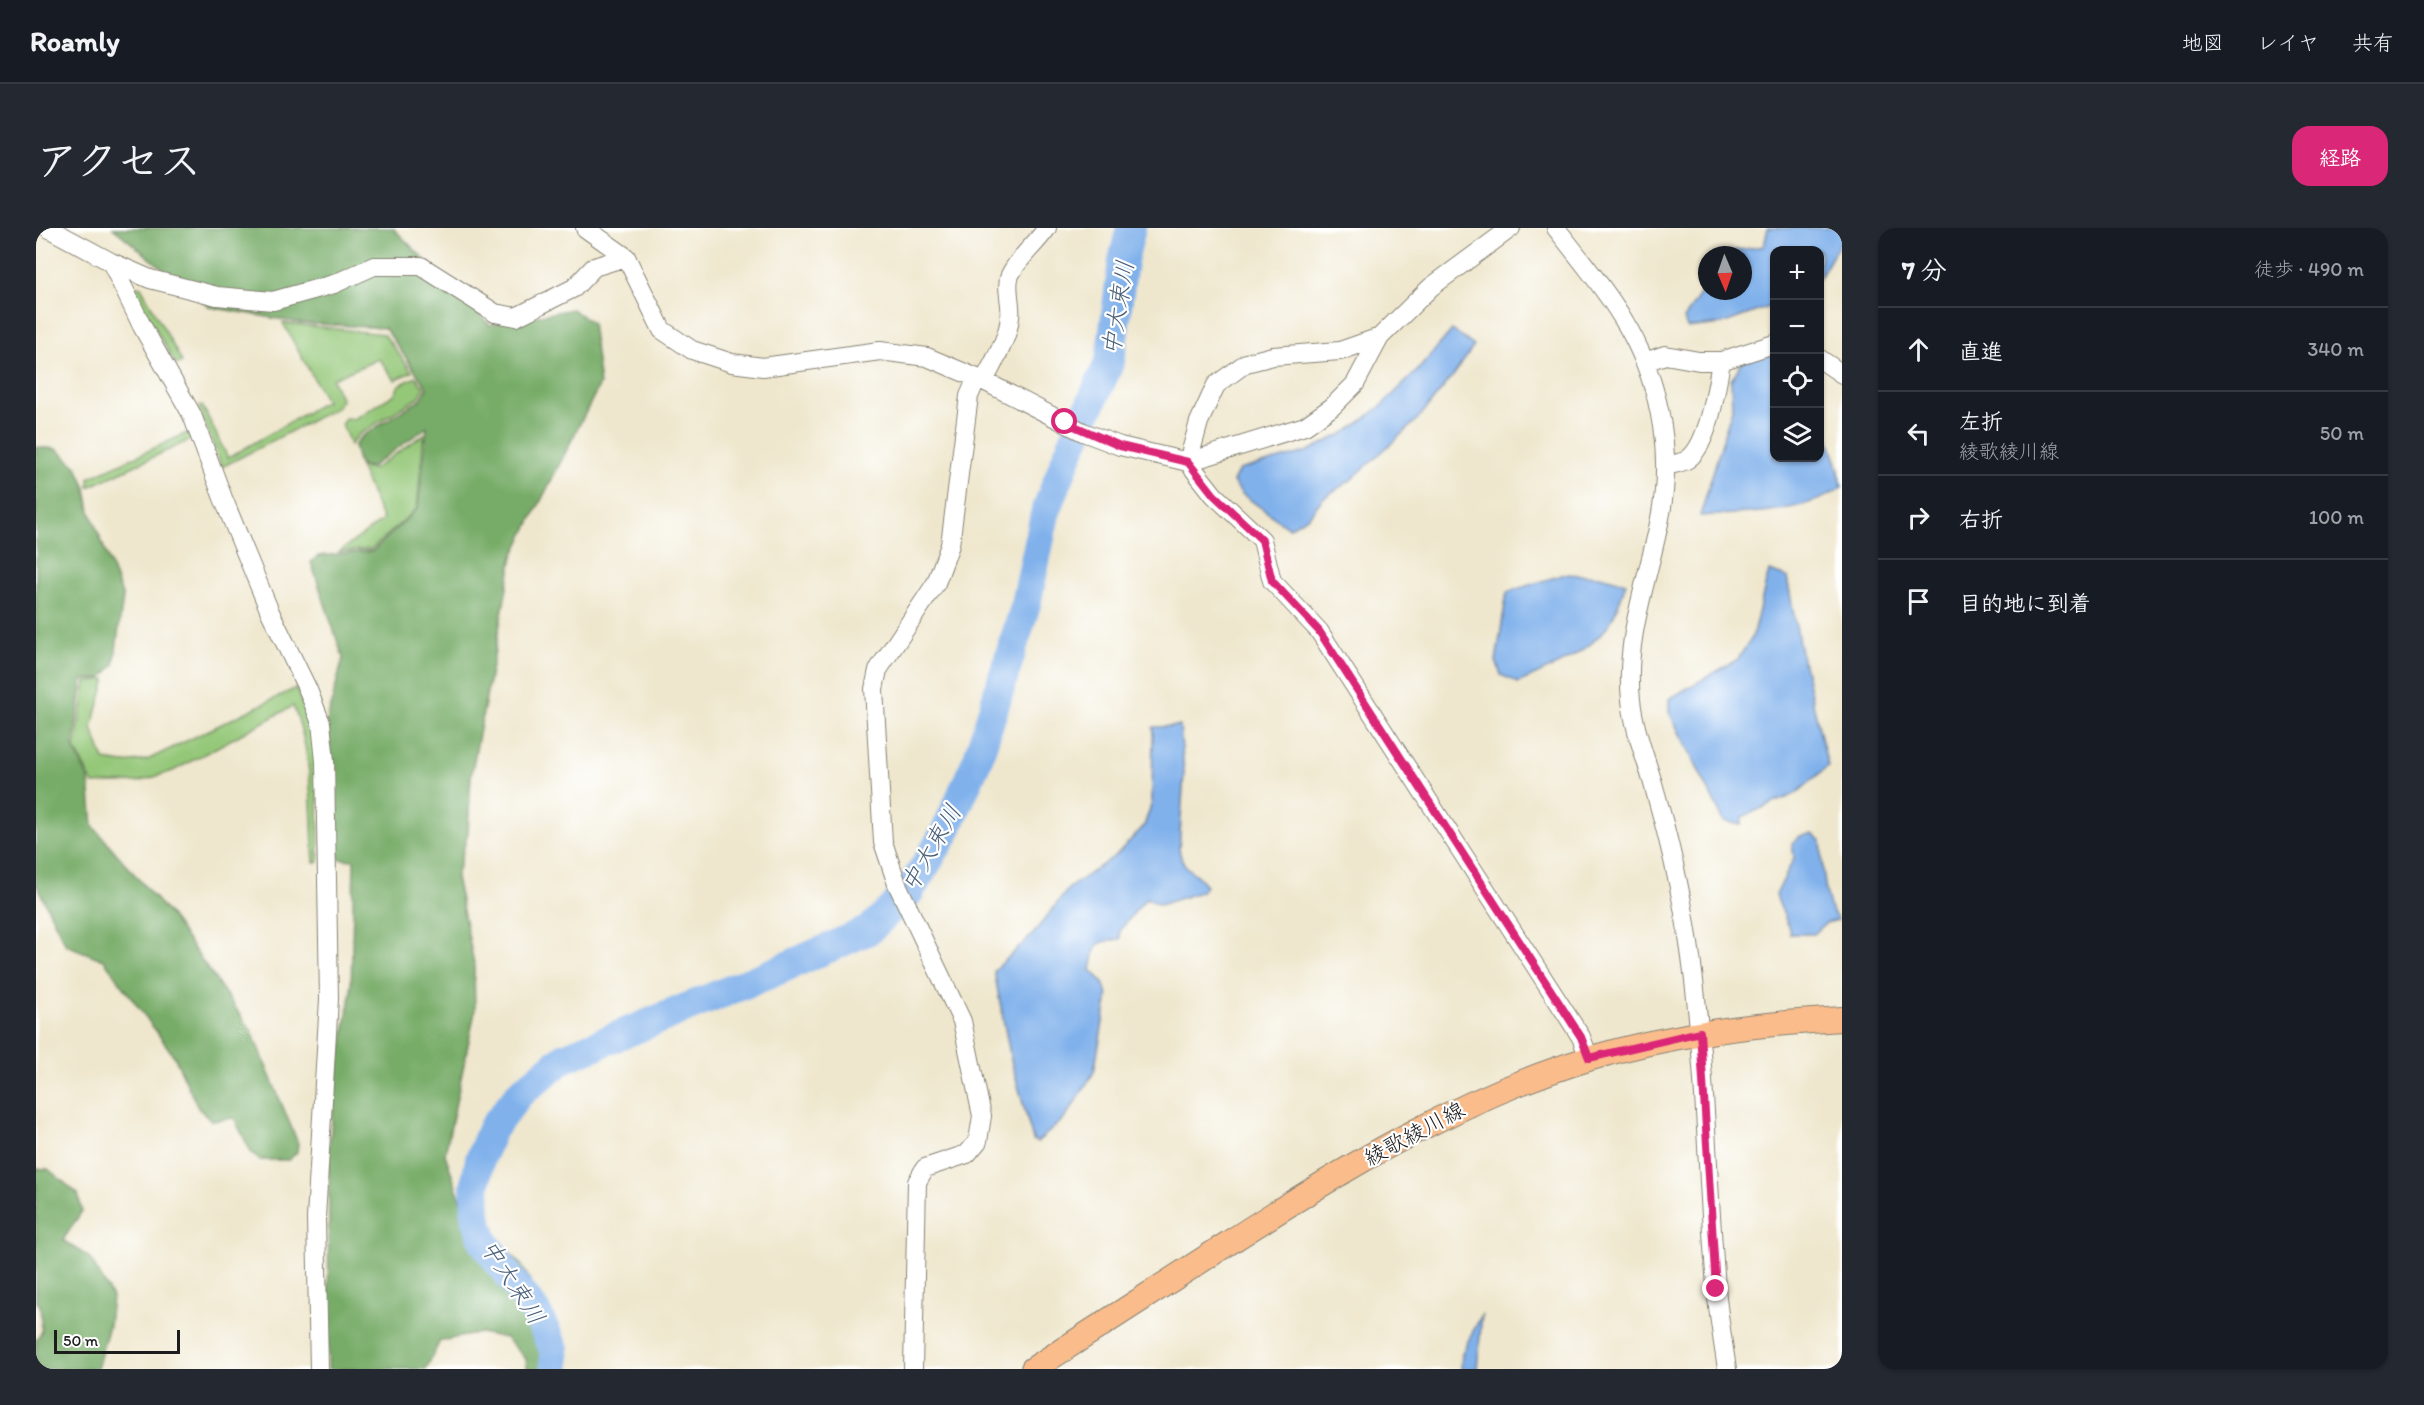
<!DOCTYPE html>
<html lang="ja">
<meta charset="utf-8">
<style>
:root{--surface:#171b24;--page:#242831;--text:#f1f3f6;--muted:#9ea1a6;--line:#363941;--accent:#db2777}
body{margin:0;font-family:Itim,"Klee One",sans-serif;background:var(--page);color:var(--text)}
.controls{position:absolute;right:18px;top:18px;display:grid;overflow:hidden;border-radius:12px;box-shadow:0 2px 4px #0004}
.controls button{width:54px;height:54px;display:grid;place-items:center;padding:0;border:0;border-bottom:2px solid var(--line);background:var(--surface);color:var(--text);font:30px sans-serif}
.compass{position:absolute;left:1662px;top:18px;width:54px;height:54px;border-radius:50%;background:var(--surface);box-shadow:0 2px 4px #0004;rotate:178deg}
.scale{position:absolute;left:18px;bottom:15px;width:126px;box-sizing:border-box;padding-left:6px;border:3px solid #1c1c1c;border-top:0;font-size:16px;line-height:21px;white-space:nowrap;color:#1c1c1c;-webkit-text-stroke:4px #fff;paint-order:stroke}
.stop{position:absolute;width:18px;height:18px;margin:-14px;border:4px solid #db2777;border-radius:50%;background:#fff}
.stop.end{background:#db2777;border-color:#fff;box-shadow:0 2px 6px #0008}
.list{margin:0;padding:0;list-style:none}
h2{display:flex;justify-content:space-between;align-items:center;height:78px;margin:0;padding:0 24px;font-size:26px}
h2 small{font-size:20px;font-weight:400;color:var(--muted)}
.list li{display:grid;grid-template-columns:39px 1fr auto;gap:18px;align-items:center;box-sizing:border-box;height:84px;padding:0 24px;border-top:2px solid var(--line)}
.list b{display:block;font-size:22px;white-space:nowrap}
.list p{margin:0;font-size:20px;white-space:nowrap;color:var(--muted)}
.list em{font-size:20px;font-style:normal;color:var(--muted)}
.icon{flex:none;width:33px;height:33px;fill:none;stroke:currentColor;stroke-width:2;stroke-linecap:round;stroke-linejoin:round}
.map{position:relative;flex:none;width:1806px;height:1141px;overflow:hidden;border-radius:18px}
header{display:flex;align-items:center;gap:36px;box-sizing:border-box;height:84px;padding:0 30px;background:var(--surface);border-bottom:2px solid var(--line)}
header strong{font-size:28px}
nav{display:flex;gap:33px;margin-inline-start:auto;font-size:21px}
.intro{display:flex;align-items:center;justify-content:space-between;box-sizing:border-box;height:144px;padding:0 36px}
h1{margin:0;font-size:42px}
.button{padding:15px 27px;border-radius:18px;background:var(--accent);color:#fff;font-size:21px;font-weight:700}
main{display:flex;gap:36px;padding:0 36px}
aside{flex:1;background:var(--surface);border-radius:18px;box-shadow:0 2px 4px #0004}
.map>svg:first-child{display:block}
.green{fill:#94c778;stroke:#58724a;stroke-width:1.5}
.forest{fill:#77ac68;stroke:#4a6442;stroke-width:1.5}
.water{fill:#80b1eb;stroke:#4e6684;stroke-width:1.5}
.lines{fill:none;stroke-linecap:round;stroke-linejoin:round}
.river{stroke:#80b1eb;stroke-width:30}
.minor-casing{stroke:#868274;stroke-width:20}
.major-casing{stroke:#868274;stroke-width:26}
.minor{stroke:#fff;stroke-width:18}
.major{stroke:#fabc8b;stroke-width:24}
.route{stroke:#db2777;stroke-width:8}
.labels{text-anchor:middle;stroke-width:4.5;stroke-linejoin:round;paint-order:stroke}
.street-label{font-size:22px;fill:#1c1c1c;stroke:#fff}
.water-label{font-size:24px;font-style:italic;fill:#495f79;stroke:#fff}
</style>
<header>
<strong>Roamly</strong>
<nav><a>地図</a><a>レイヤ</a><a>共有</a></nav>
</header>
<div class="intro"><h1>アクセス</h1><a class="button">経路</a></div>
<main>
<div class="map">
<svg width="1806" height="1141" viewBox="0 0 1806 1141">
<rect width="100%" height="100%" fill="#fff"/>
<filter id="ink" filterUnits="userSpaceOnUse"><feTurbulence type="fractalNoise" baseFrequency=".0167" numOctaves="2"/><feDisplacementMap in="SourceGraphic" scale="12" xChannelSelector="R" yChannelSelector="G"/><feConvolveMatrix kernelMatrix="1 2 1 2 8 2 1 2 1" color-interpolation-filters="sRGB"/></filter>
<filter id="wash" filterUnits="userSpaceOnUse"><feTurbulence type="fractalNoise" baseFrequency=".008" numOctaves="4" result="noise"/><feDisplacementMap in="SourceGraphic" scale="24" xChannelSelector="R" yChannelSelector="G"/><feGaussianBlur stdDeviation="1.35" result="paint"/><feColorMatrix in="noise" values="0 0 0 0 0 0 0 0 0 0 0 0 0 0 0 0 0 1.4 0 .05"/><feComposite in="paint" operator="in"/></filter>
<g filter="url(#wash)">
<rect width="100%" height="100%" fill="#efe7cd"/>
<path class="green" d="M101,58l4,1 41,75 -6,3 -42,-74v-4z
M247,95l101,11 28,38 -17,8 -16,-21 -47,20 10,21 -6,8 -114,59 -23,-59 1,-3 3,2 25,51 98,-57z
M380,149l8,11 -5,9 -61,38 -8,10 -8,-21 3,-6 9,1 41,-25 4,-9z
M151,205l4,4 -1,3 -101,47v-9z
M388,206l-7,74 -45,41 -33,3 44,-32 -23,-53 14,2z
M70,451l-14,49 12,32 20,3 23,-3 149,-72c5,13 12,26 15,39 9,44 7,91 8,135h-5c-4,-52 0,-107 -21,-156l-120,65 -35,11 -45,2 -18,-36 11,-66z"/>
<path class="forest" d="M77,0h280l97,97 82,-16 20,14 8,61 -87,172 -42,220 -3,56 -12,45 18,86 1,49 -30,142 18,53 57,56 33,57 -1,49h-25l-1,-10 -20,-21 -26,-5 -40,8 -14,28h-98l1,-220 6,-61 16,-97 3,-131 -15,-1 -12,-138 16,-63 -32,-96 7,-6 55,-5 45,-43 9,-81 -56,40 -12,-2 -5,-19 7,-9 60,-38 6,-11 -42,-60 -84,-5 -91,-16z
M0,219l21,2 20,18 9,21 4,23 33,86 -9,68 -12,13 -19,2 -10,67 16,33 4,46 79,92 79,112 47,113 -1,9 -8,8h-30l-8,-8 -17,-34 -22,3 -14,-13 -24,-52 -70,-96 -38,-15 -30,-61z
M0,941h12l30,25 4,17 -19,29 27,18 22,39 -3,28 -12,44h-61v-29l6,-9 -2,-26 -4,-4z"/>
<path class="water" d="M1732,0h74v11l-22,39v-28h-46v55l-52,19 -35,4 -3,-9 23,-36v8h36v-36h-18l1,-3 38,-6z
M1416,102l22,16 -21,30 -36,44 -66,60 -28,18 -14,18 -20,12 -47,-34 -9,-12 6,-12 67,-18 40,-20 34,-25 37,-36z
M1726,126l12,1v103h46v-46l18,55 4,20c-36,27 -99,26 -142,29l32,-107 -1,-29 11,-18z
M1733,343l18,6 13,71 28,118 -31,27 -55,24 -1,8 -17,-4 -55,-109v-13l69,-40 14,-22z
M1529,346l35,2 26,7c-5,14 -10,31 -18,43 -23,30 -58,42 -90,57l-17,-8 -5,-14 11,-69z
M1144,498l4,47 -5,76c5,26 16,19 27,37l-4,5 -42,14 -14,-7 -26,32v9c-30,3 -23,7 -29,31l11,11 6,14 -14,77 -28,45 -29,25 -4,-2 -22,-80 -17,-89 39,-37 36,-46 47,-33 28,-29 8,-24 1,-75z
M1776,606l9,7c2,21 2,63 17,79l-12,3 -12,11h-24c-2,-14 -10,-25 -14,-39l18,-37 -2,-15 8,-7z
M1446,1086l-5,55h-16l1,-16z"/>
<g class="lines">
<path class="river" d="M519,1141l-1,-20 -17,-35 -53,-72 -8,-26 -1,-29 5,-28 12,-30 27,-35 45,-36 210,-86 95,-42 40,-38 36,-59 33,-75 48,-154 19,-90 23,-60 42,-93 13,-100 8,-33"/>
</g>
</g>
<g filter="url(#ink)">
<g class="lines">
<defs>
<path id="minor" d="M12,0l63,34 39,17 67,17 56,5 61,-17 40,-18h47l74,47 21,4 58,-29 20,-21 32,-10 36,73 30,20 40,13 31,4 117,-16 47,6 57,24 99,51 37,14 68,16 117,-36 27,-19 23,-23 25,-47 51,-50 80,-59
M549,0l41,29
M1520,0c23,30 48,59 67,91 35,57 50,128 38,194 -11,63 -37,122 -30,187 3,28 13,54 21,80 15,52 28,104 36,157 18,115 18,233 28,349 2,28 7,56 11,83
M75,34l31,64 50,89 31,83 47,114 38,78 13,33 4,38 4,238 -13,219 3,151
M1784,131l22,15
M1609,134l20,-7 34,6h22
M948,153c10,-20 24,-42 26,-64 2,-13 -5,-30 0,-42 8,-17 26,-31 37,-47
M1152,234l26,33 48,45 10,41 47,50 262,406 8,21
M1152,234l11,-40 17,-37 30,-22 27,-7 67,-5 40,-14
M1630,238c6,-2 17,-3 22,-7 21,-15 29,-73 33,-98l53,-17
M877,1141l4,-187 8,-14 42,-14 11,-13 4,-25 -20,-95 -65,-137 -14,-42 -9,-153 4,-19 58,-87 14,-38 19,-149 8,-18"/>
<path id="major" d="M997,1141c65,-42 129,-83 194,-125 114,-74 230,-145 361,-185 82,-25 168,-35 254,-40"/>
</defs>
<use href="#minor" class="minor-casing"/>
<use href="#major" class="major-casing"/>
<use href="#minor" class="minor"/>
<use href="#major" class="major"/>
</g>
</g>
<g class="lines" filter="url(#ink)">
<path class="route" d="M1029,194l55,24 68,16 26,33 48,45 10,41 47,50 262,406 8,21 111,-26 16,257"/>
</g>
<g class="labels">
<g class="street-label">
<text transform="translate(1378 905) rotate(-28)" y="8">綾歌綾川線</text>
</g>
<g class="water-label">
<text transform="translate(1082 80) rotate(-81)" y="8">中大束川</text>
<text transform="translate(895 620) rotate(-60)" y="8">中大束川</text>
<text transform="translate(477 1054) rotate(57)" y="8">中大束川</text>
</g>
</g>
</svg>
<div class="controls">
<button>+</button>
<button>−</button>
<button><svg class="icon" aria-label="locate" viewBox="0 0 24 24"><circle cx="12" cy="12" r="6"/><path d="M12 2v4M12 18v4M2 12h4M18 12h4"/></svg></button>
<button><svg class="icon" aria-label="layers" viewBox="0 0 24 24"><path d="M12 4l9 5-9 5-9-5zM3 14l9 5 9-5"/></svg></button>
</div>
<svg class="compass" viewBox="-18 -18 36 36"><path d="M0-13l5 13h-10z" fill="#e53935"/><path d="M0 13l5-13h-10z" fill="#9ea1a6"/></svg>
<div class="scale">50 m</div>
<div class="stop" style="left:1029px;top:194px"></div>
<div class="stop end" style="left:1680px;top:1061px"></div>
</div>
<aside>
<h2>7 分<small>徒歩 · 490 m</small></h2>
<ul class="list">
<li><svg class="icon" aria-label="ahead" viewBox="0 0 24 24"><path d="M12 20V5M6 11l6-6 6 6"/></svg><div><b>直進</b></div><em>340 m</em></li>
<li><svg class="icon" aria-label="left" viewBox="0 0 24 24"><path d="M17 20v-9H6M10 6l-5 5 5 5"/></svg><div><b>左折</b><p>綾歌綾川線</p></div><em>50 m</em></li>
<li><svg class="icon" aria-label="right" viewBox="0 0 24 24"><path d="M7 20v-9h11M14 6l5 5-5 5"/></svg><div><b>右折</b></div><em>100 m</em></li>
<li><svg class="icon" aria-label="arrive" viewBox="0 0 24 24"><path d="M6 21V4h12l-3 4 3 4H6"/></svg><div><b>目的地に到着</b></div></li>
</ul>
</aside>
</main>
